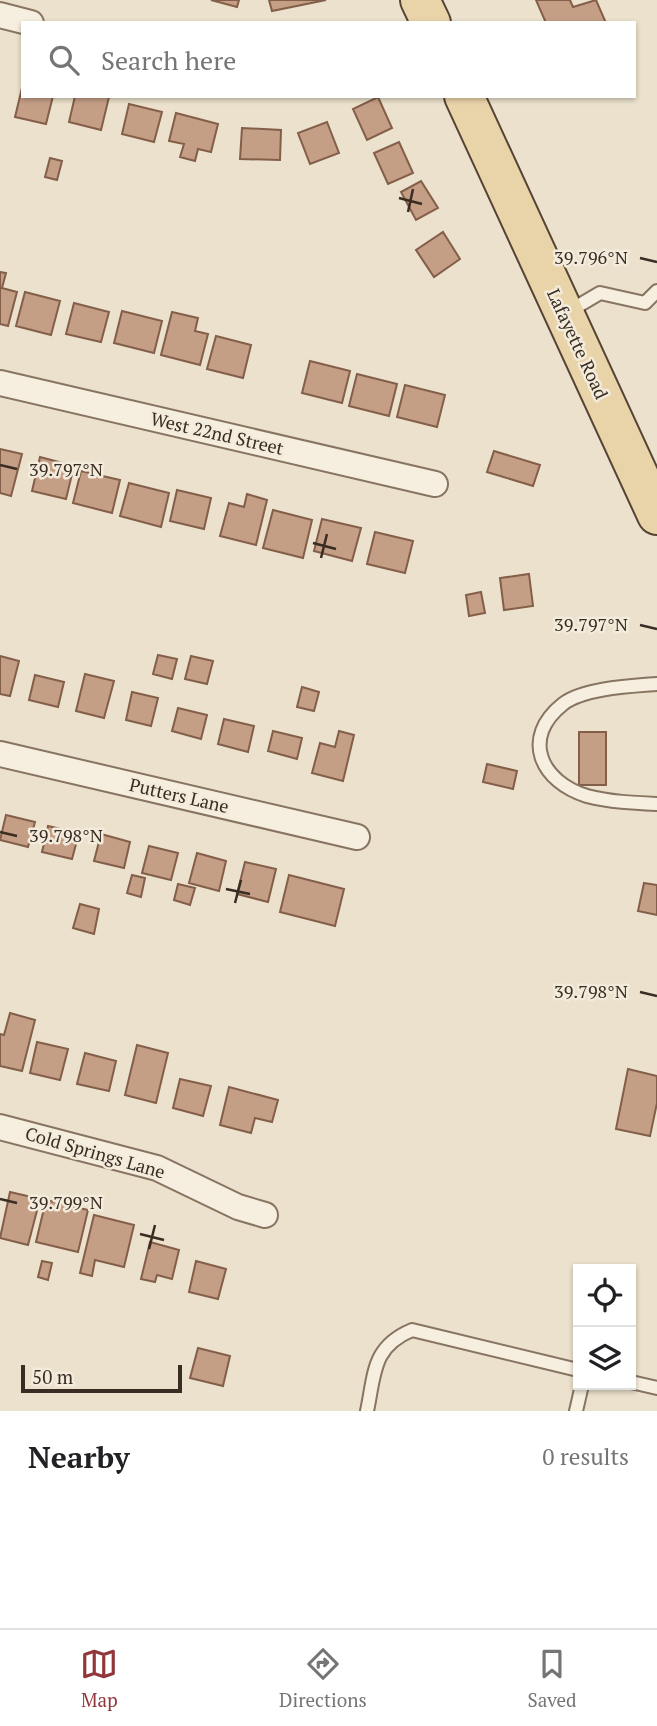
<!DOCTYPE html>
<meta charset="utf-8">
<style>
:root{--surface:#fff;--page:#f2f2f2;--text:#202124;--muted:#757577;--line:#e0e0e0;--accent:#90373a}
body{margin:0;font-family:"PT Serif",serif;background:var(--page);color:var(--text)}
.controls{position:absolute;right:21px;bottom:21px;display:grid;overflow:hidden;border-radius:0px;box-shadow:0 2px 5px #0004}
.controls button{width:63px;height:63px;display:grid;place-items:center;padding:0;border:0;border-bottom:2px solid var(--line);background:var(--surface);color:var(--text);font:35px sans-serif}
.scale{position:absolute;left:21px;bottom:18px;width:161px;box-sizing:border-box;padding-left:7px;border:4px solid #392d23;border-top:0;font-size:19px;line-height:24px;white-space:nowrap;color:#392d23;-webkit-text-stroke:5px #f3ebdb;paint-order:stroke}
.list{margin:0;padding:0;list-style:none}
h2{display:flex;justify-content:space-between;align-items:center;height:91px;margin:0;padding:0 28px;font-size:30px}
h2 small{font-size:23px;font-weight:400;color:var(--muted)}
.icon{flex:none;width:38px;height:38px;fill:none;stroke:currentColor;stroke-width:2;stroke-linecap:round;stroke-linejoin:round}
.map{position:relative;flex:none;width:657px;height:1411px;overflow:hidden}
.search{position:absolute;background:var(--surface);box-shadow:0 2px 5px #0004;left:21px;right:21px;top:21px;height:77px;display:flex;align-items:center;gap:18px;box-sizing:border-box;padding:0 24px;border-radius:0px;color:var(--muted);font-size:26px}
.sheet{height:217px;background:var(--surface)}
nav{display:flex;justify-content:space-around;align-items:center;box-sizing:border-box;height:98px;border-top:2px solid var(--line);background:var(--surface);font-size:19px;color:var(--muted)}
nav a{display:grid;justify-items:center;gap:4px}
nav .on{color:var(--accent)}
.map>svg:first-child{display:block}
.building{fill:#c59e86;stroke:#835e49;stroke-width:2}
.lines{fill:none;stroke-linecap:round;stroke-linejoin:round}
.service-casing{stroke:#877461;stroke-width:16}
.minor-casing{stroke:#877461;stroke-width:28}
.primary-casing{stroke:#554334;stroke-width:42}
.service{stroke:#f6eede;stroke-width:12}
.minor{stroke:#f6eede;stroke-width:24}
.primary{stroke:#e9d3a9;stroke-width:38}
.ticks{fill:none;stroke:#392d23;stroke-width:2.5}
.labels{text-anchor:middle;stroke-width:5;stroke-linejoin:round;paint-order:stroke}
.street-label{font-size:18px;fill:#392d23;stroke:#f3ebdb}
.ticks-label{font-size:18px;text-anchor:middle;fill:#392d23;stroke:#f3ebdb;stroke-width:5;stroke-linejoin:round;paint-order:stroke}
</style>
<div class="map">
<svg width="657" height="1411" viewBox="0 0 657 1411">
<rect width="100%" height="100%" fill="#ebe1cc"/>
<path class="building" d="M211,0h28l-2,7z
M269,0h57l-54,11z
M536,0h34l3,7 23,-7 10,23h-60z
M23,84v12h30l-7,28 -31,-7z
M75,96l34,1 -8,33 -32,-8z
M378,97l14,31 -25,12 -14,-31z
M129,104l33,8 -8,30 -32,-8z
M176,113l42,11 -7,28 -13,-3 -3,12 -15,-4 4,-13 -15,-3z
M327,122l12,31 -29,11 -12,-31z
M242,128l39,2 -1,30 -40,-1z
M399,142l14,31 -25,11 -14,-31z
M50,158l12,3 -5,19 -12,-3z
M421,181l17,27 -22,12 -15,-28z
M443,232l17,27 -26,18 -18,-27z
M0,272l6,1 -4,15 15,4 -9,34 -8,-2z
M25,292l35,9 -9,34 -35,-9z
M74,303l35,9 -8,30 -35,-8z
M122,311l40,10 -8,32 -40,-10z
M172,312l26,6 -3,13 13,3 -8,31 -39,-10z
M216,336l35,9 -8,33 -36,-9z
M310,361l40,10 -8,32 -40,-10z
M357,374l40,10 -8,32 -40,-10z
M405,385l40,10 -8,32 -40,-10z
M0,449l22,5 -11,42 -11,-3z
M494,451l46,14 -7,21 -46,-14z
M40,457l34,9 -8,33 -34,-8z
M81,471l39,9 -8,33 -39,-10z
M129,483l40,10 -8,34 -41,-11z
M177,490l34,8 -7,31 -34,-8z
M247,494l20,6 -11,45 -36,-9 9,-33 15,4z
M273,510l39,10 -9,38 -40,-10z
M322,519l39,9 -9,33 -38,-10z
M375,532l38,9 -8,32 -38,-9z
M529,574l4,32 -29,4 -4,-32z
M481,592l4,21 -16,3 -3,-21z
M158,655l19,4 -5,20 -19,-5z
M0,656l19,5 -9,35 -10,-2z
M191,656l22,5 -6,23 -22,-5z
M85,674l29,7 -10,37 -28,-7z
M35,675l29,7 -6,25 -29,-7z
M302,687l17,5 -5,19 -17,-4z
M132,692l26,6 -7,28 -25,-6z
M178,708l29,7 -6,24 -29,-8z
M224,719l30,7 -6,26 -30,-8z
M273,731l29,7 -5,21 -29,-8z
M339,731l15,4 -11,46 -31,-8 8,-30 15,4z
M579,732h27v53h-27z
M487,764l30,7 -4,18 -30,-7z
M6,815l29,7 -7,25 -28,-7z
M48,826l31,7 -7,26 -30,-7z
M101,834l29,8 -6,26 -30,-7z
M149,846l29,7 -7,27 -29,-7z
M197,853l29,8 -7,30 -30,-8z
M245,862l31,7 -8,33 -31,-8z
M132,875l13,3 -4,19 -14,-4z
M289,875l55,14 -9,37 -55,-14z
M644,883l13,2v30l-19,-4z
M178,884l17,4 -5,17 -16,-5z
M80,904l19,5 -5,25 -21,-6z
M10,1013l25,7 -13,51 -22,-5v-32l4,1z
M37,1042l31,7 -8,31 -30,-7z
M137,1045l31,8 -12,50 -31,-8z
M85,1053l31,8 -7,30 -32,-7z
M628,1069l29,7v27l-7,33 -34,-7z
M180,1079l31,7 -8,30 -30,-8z
M229,1087l49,13 -6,22 -17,-4 -4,15 -31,-8z
M10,1192l30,7 -12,46 -28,-7z
M46,1200l42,10 -10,42 -42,-10z
M94,1215l40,10 -10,42 -29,-7 -3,16 -12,-3z
M150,1242l29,8 -7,29 -15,-4 -2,7 -14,-3z
M42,1261l10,2 -4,17 -10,-3z
M196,1261l30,8 -8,30 -29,-7z
M198,1348l32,8 -7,30 -33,-8z"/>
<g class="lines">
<defs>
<path id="service" d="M566,313l34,-20 45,10 12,-12
M657,684c-25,2 -74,4 -94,20 -43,34 -22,78 24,92 23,6 47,7 70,8
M631,1382l26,6
M367,1411c8,-38 5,-64 45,-81l166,40
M576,1411l6,-26"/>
<path id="minor" d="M0,15l31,8
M0,383l435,101
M0,754l357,83
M0,1127l157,41 81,39 27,8"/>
<path id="primary" d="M420,0l11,23
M464,96l193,419"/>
</defs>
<use href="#service" class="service-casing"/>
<use href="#minor" class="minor-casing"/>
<use href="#primary" class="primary-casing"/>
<use href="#service" class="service"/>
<use href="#minor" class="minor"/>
<use href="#primary" class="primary"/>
</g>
<path class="ticks" d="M399,198l23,6M408,212l5,-23M640,258l17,4M0,465l17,4M313,543l23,6M321,558l6,-24M640,625l17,4M0,832l17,4M226,889l24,5M235,903l6,-23M640,992l17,4M0,1199l17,4M140,1234l24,6M149,1249l6,-24"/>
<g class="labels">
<g class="street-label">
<text transform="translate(577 344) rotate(65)" y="6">Lafayette Road</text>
<text transform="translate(217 434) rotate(13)" y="6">West 22nd Street</text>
<text transform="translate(179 796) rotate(13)" y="6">Putters Lane</text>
<text transform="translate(95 1153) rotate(16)" y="6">Cold Springs Lane</text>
</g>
</g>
<g class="ticks-label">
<text x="591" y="264">39.796°N</text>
<text x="66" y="476">39.797°N</text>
<text x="591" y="631">39.797°N</text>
<text x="66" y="842">39.798°N</text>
<text x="591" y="998">39.798°N</text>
<text x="66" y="1209">39.799°N</text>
</g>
</svg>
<div class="controls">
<button><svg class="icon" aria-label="locate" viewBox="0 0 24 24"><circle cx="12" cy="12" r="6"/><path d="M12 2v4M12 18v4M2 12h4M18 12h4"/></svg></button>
<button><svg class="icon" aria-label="layers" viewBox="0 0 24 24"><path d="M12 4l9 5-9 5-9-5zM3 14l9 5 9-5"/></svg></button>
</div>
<div class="scale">50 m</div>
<div class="search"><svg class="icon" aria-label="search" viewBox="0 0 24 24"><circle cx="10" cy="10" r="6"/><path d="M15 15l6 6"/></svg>Search here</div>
</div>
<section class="sheet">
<h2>Nearby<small>0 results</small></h2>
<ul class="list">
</ul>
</section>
<nav>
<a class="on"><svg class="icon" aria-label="map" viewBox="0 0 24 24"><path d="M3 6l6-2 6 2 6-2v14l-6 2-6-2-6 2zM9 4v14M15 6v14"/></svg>Map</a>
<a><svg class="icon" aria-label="directions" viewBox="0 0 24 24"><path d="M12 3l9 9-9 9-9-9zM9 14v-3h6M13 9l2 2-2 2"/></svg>Directions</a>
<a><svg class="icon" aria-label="saved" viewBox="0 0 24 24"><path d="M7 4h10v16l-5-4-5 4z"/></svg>Saved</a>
</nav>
